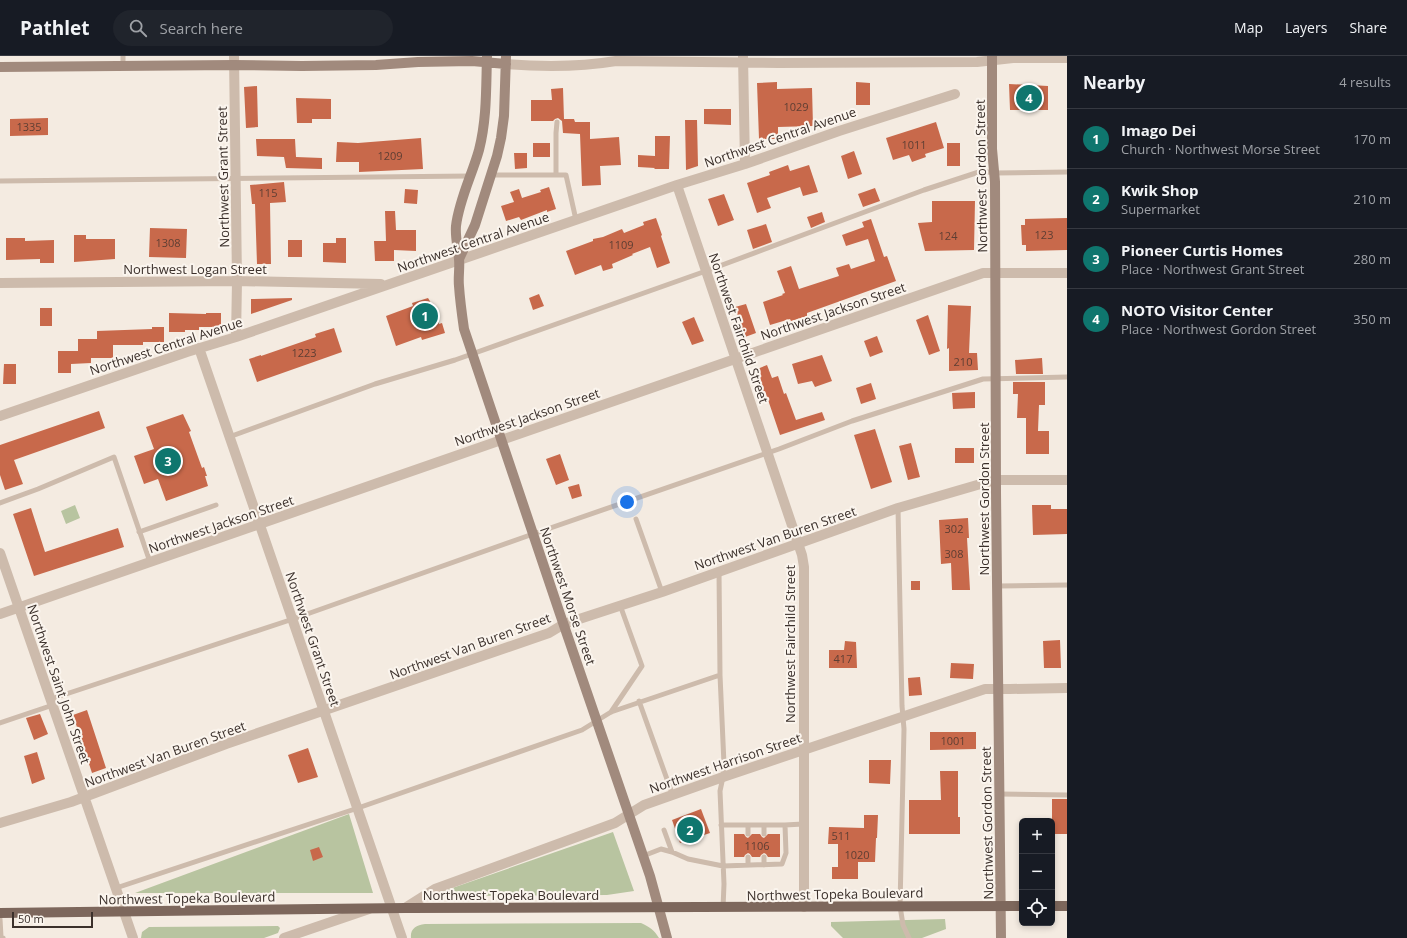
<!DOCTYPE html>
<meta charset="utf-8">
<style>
:root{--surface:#171b24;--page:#20242c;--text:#f1f3f6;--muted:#9ea1a6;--line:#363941;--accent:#0f766e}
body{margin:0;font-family:"Open Sans",sans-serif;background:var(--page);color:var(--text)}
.controls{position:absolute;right:12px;bottom:12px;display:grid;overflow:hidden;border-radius:6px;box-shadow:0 2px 6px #0003}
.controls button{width:36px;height:36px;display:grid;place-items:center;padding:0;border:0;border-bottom:1px solid var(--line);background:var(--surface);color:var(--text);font:20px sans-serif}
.scale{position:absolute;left:12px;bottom:10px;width:81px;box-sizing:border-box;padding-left:4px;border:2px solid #3b302b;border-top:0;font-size:11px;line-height:14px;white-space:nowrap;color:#3b302b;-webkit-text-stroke:3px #fbf5ee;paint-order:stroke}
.you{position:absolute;left:627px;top:446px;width:14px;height:14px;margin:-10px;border:3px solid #fff;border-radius:50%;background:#1a73e8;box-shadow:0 0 0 6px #1a73e833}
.badge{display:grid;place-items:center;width:26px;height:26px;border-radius:50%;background:var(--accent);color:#fff;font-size:13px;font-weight:700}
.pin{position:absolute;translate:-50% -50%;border:2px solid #fff;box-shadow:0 1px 4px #0006}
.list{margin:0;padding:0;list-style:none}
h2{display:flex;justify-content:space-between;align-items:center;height:52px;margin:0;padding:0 16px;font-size:17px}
h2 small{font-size:13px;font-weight:400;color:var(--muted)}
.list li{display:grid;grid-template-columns:26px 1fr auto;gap:12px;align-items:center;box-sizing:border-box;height:60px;padding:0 16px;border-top:1px solid var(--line)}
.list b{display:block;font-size:15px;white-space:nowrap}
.list p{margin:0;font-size:13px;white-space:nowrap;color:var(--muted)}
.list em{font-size:13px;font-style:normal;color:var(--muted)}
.icon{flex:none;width:22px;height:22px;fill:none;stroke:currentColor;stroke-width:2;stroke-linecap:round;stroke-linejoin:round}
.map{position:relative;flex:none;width:1067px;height:882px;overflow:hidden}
header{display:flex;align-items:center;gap:24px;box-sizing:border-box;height:56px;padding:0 20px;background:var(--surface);border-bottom:1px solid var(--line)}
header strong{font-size:19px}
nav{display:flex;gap:22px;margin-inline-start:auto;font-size:14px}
.search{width:280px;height:36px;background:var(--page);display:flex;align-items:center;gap:10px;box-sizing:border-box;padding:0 14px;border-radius:22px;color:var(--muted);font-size:15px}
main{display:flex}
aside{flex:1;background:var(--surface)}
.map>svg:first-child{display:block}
.green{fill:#b8c4a0}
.building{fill:#c8694b}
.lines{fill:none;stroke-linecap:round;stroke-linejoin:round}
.service{stroke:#cdbbac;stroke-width:5}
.minor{stroke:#cdbbac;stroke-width:10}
.secondary{stroke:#a18a7d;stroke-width:10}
.primary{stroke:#7d675c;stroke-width:10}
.labels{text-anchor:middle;stroke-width:4;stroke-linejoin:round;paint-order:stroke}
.number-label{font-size:11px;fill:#5e3e33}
.street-label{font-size:13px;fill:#3b302b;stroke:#fbf5ee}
</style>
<header>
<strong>Pathlet</strong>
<div class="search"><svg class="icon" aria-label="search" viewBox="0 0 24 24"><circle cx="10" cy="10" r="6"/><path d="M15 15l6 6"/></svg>Search here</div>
<nav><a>Map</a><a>Layers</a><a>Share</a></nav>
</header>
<main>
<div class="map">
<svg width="1067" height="882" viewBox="0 0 1067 882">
<rect width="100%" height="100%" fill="#f4ebe1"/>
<path class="green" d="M75,449l5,13 -14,6 -5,-13z
M349,758l24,79h-238z
M613,776l21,59 -27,4 -151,1 -21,-2z
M945,863l1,10 -24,9h-79l-12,-12v-4z
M641,867c9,4 13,7 18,15h-248c-1,-9 5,-13 14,-14z
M278,870l2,2 -2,5 -14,5h-123l1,-6 7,-5z"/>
<path class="building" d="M777,26v7l35,-1 1,38 -35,1v12h-19l-2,-56z
M856,26l14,1v22h-14z
M1009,28l39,2v24h-38z
M257,30l1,41 -12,1 -2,-41z
M563,32l1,31h10l1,3h15v17l29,-2 2,28 -21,1 1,19 -19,1 -2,-52 -17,-1 -1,-12 -4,-3 -3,1 -2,2h-22v-21h21l-1,-11z
M296,42l35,1v20h-19v4h-15z
M704,53h27v16l-27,-1z
M48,62v17l-38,1v-17z
M685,64h12l1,46 -12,4z
M936,66l8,26 -19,6 1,3 -14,5 -3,-7 -16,5 -7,-22z
M655,80h15l-1,33h-15l1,-1 -17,-1v-12l17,1z
M421,82l2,31 -64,3v-10h-23l1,-20 21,1z
M256,83h39l1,18 26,1v11l-36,-1 -2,-11 -27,-1z
M533,87h17v14h-17z
M947,87h13v23h-13z
M854,95l8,23 -14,5 -7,-23z
M514,97h13v15l-12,1z
M788,109l2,6 19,-6 9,27 -15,4 -3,-9 -33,11 4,10 -14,5 -10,-30 23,-8 -1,-3z
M284,126l2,20 -16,1 1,61h-14l-2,-60h-3l-2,-19z
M549,131l7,22 -9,3v-2l-26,10 -2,-3 -13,4 -5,-15 13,-4 -4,-10 9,-3 3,9 19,-6 -1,-2z
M875,132l5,13 -17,6 -5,-13z
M405,133l13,1 -1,14 -13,-1z
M724,138l10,26 -16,6 -10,-27z
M932,145h43l-1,49 -49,1 -7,-28 14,-1z
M385,155h10l1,19h20v21l-22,-1v11h-19l-1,-20h12z
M822,156l3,10 -14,6 -4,-11z
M656,162l6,17 -1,1 9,27 -13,5 -7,-21 -18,7 1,1 -21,9 1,4 -10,3 -2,-6 -26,10 -9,-24 27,-10v-2l10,-2 19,-8 2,4 20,-8 -1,-3z
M1067,162v32l-41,1v-6h-4l-1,-20h4v-6z
M871,163l13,38 3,-1 9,25 -89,32v3l-16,5 -1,-2 -20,6 -7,-23 20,-7 -1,-1 3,-1 -8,-22 14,-5 8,23 40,-13 -3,-8 13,-4 2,5 24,-8 -7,-22 -22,7 -4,-11 22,-8 -2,-5z
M766,168l6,18 -19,7 -6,-19z
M150,172l37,1 -1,29 -37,-1z
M74,179h12v4h29v20l-41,3z
M6,182h19v3l29,-1v23h-14v-4l-34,1z
M336,182h10v25l-23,-1v-19h13z
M288,184h14v17h-14z
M539,238l5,12 -11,4 -4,-12z
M292,242v2l-41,14v-15z
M428,242l3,5h2l6,21 3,-1 3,10 -23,7 -1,-3 -25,9 -10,-30 27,-10 -1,-3z
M746,248l10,29 -11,4 -10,-30z
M948,249l23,1 -2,47h8l1,17 -29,1v-23l-2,1z
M40,252h12v18h-12z
M169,257l37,1v-1h15v14h-22v3h-14v2h-16z
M928,259l12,36 -11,4 -13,-35z
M694,261l10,24 -12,4 -10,-23z
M152,271h12v15h-21v3h-30v13h-22v5l-20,1v9h-13v-22h20v-12h19v-8l55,-2z
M334,272l8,24 -85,30 -8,-23 12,-4v1l55,-19 -1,-3z
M877,280l6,16 -13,5 -6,-16z
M822,299l10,26 -17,6 -3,-6 -14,3 -6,-20z
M1042,302l1,16h-27l-1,-14z
M4,308h12v20h-13z
M767,309l5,13 6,-2 6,18 2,-1 10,27 26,-8 3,8 -45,15 -15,-44 -3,1 -7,-22z
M1013,326h32v23h-6l-1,26h11v23h-23v-36h-9l1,-24h-5z
M871,327l5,16 -15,5 -5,-16z
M975,336v16l-22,1 -1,-16z
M99,355l6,17 -91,32 9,24 -18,6 -5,-15v-30z
M183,358l8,17 -2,1 13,36 2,-1 3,9h-2l3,10 -42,15 -8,-22 -14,5 -10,-28 20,-7 -8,-22z
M875,373l17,53 -21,7 -17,-54z
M911,387l9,34 -12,3 -9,-34z
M955,392h19v15h-19z
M560,398l9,26 -13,5 -10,-26z
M579,428l3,12 -10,3 -4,-12z
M1032,449h19v4h16v25l-34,1z
M31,452l14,44 73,-24 6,19 -90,29 -21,-62z
M968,462l1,20h-2l3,52h-18l-1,-27 -10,1 -2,-44z
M911,525h9v9h-9z
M1060,584l1,28h-17l-1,-27z
M845,585l11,1 1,26h-28v-18h15z
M951,607l23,1 -1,15 -23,-1z
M920,621l2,18 -13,1 -1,-18z
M87,654l19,58 -14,5 -19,-58z
M40,658l8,20 -14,6 -8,-22z
M930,676h46v17l-46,1z
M308,692l10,29 -20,6 -10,-28z
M37,696l8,27 -13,5 -8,-28z
M869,704h22l-1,24 -21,-1z
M940,715h18v46h2v17h-51v-34h32z
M1052,743h15v35h-15z
M701,753l9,24 -30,10 -8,-23z
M864,759h14l-1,23h-1l-1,24h-17v17h-26v-12h6v-23h-10l1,-17 35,1z
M734,778h10l2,3 2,1 4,-4h8l2,3 2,1 4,-4h12v23h-12l-2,-3 -2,-1 -3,2 -1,2h-8l-2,-3 -2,-1 -3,2 -1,2h-10z
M319,791l4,10 -10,4 -3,-11z"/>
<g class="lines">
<path class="service" d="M123,0v10
M490,119h76l10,45
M556,119v-42l1,-11
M0,125l470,-5
M229,381l146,-53 80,-24 251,-89 218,-81 58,-19 12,2 73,-1
M0,447l38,-14 76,-32 36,105
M898,452l4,198 2,23 -4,177 3,19 6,13
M636,463l26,73
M139,476l77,-27
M719,515l1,104
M998,530l69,-1
M51,643l242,-80 240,-85 246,-85 73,-28 131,-42 84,-2
M639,645l34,95
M611,656l31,-46 -22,-61
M0,667l53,-18
M999,738l68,1
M764,769v9
M785,769l18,-1
M664,774l8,22
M748,778v-9
M643,800l18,-7 11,3 16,7 35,7 59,-2 4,-11 -1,-28h-64
M748,801v8
M764,809v-8
M116,832l242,-80 224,-78 29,-18 109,-37 4,89 -1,13 -3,14 4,93 -1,24
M0,863l1,18 2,1"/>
<path class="minor" d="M234,0l3,225 -1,56
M743,0l2,108
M506,8c36,3 74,3 110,-3l162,2 199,-1 36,-4h54
M677,129l125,370 2,12v340
M0,227l237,-2 144,3
M199,292l203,590
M0,360l187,-64 49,-15 441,-152 68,-21 94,-33 116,-37
M0,497l133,385
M0,558l983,-341h84
M0,767l71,-21 155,-58 323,-111 15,-9 98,-32 236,-84 86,-25 12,-3h71
M405,852l30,-19 180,-66 29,-18 79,-28 262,-88h25l57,-1
M284,882l85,-29"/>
<path class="secondary" d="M487,0c-1,31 0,63 -8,94 -7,25 -20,50 -23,76 -1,11 2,22 3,33 1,9 -1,18 0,27 1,15 3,29 5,43l96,285 90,262 17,62
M992,0v93l3,33 1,310 5,446
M0,11l234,-2 68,1 74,-1 42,-3 54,-1 34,3
M459,203l16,-34 22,-69 4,-18 3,-22 2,-60"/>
<path class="primary" d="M1052,850h15
M0,857l405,-5 617,-2"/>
</g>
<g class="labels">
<g class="number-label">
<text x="796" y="55">1029</text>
<text x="29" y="75">1335</text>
<text x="914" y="93">1011</text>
<text x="390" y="104">1209</text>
<text x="268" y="141">115</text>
<text x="1044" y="183">123</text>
<text x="948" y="184">124</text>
<text x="168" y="191">1308</text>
<text x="621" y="193">1109</text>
<text x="304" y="301">1223</text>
<text x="963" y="310">210</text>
<text x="954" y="477">302</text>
<text x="954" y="502">308</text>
<text x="843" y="607">417</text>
<text x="953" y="689">1001</text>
<text x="841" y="784">511</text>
<text x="757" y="794">1106</text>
<text x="857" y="803">1020</text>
</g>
<g class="street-label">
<text transform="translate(780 81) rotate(-19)" y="5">Northwest Central Avenue</text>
<text transform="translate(981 120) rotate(-91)" y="5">Northwest Gordon Street</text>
<text transform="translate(223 121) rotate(-91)" y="5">Northwest Grant Street</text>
<text transform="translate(473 186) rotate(-19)" y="5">Northwest Central Avenue</text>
<text x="195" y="218">Northwest Logan Street</text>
<text transform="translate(833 255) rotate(-19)" y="5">Northwest Jackson Street</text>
<text transform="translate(739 272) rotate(71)" y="5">Northwest Fairchild Street</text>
<text transform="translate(166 290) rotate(-18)" y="5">Northwest Central Avenue</text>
<text transform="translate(527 361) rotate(-19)" y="5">Northwest Jackson Street</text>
<text transform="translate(984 443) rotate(-90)" y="5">Northwest Gordon Street</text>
<text transform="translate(221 468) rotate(-19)" y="5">Northwest Jackson Street</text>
<text transform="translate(775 482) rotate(-19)" y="5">Northwest Van Buren Street</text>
<text transform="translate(568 540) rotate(71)" y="5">Northwest Morse Street</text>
<text transform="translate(313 583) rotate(71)" y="5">Northwest Grant Street</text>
<text transform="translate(790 588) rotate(-90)" y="5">Northwest Fairchild Street</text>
<text transform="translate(470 590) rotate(-20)" y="5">Northwest Van Buren Street</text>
<text transform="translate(59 628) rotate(71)" y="5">Northwest Saint John Street</text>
<text transform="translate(165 698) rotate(-20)" y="5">Northwest Van Buren Street</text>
<text transform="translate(725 707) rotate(-19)" y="5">Northwest Harrison Street</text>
<text transform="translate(987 767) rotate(-91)" y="5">Northwest Gordon Street</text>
<text transform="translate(835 838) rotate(-1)" y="5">Northwest Topeka Boulevard</text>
<text x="511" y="844">Northwest Topeka Boulevard</text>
<text transform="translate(187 842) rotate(-1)" y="5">Northwest Topeka Boulevard</text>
</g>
</g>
</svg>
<div class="controls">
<button>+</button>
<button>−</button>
<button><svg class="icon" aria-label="locate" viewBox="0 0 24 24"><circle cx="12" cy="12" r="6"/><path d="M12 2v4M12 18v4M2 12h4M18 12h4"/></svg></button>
</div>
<div class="scale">50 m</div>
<div class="you"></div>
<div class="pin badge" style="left:425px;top:260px">1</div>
<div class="pin badge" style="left:690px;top:774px">2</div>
<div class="pin badge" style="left:168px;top:405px">3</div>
<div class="pin badge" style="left:1029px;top:42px">4</div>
</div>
<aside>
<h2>Nearby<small>4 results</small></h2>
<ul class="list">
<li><span class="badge">1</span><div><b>Imago Dei</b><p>Church · Northwest Morse Street</p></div><em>170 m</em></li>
<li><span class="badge">2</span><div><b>Kwik Shop</b><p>Supermarket</p></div><em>210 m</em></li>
<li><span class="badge">3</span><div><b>Pioneer Curtis Homes</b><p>Place · Northwest Grant Street</p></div><em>280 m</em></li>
<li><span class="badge">4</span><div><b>NOTO Visitor Center</b><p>Place · Northwest Gordon Street</p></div><em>350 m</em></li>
</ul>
</aside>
</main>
